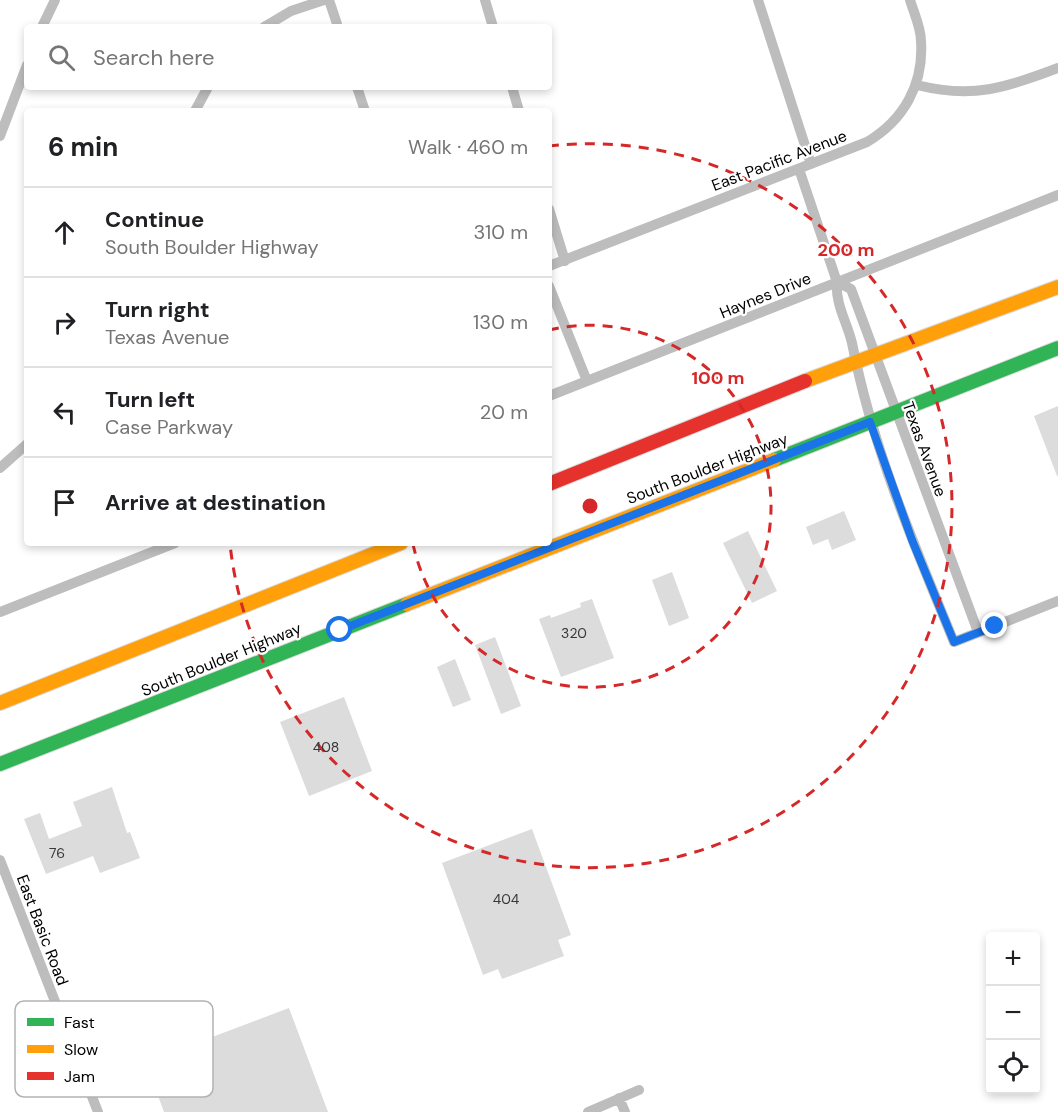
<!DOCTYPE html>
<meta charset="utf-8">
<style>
:root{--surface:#fff;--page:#f2f2f2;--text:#202124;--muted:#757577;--line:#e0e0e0}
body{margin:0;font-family:"DM Sans",sans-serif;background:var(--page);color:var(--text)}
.controls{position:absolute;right:18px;bottom:18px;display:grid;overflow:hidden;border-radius:6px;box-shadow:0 3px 9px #0003}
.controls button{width:54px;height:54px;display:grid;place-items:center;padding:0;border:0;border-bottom:2px solid var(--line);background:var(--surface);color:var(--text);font:30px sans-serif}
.stop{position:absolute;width:18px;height:18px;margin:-14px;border:4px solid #1a73e8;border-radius:50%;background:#fff}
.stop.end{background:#1a73e8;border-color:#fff;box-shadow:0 2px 6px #0008}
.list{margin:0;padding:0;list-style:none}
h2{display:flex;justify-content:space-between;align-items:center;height:78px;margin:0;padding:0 24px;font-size:26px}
h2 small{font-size:20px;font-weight:400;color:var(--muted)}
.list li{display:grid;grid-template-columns:39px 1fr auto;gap:18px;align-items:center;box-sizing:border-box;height:90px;padding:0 24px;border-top:2px solid var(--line)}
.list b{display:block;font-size:22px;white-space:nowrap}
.list p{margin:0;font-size:20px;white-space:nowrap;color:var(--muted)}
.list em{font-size:20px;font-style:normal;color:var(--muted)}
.icon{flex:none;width:33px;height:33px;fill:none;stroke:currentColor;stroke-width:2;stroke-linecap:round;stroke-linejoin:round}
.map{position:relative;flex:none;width:1058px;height:1112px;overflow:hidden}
.search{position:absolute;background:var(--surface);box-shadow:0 3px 9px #0003;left:24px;top:24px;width:528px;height:66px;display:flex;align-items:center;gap:15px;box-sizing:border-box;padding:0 21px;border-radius:6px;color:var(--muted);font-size:22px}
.panel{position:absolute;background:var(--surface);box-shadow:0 3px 9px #0003;left:24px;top:108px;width:528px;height:438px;border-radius:6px}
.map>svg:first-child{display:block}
.building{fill:#dcdcdc}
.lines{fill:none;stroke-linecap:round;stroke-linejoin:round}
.fast-casing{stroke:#dbdbdb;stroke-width:16}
.slow-casing{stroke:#dbdbdb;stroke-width:16}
.jam-casing{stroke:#dbdbdb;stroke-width:16}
.street{stroke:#bdbdbd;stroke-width:10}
.fast{stroke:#30b455;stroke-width:14}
.slow{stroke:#ff9f0a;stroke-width:14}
.jam{stroke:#e5322d;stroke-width:14}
.route{stroke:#1a73e8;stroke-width:8}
.ring{fill:none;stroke:#d62828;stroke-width:3;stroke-dasharray:10 8}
.labels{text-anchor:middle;stroke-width:4.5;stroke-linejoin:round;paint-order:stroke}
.number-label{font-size:14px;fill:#373737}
.street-label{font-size:16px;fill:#000;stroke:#fff}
.key{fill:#fff;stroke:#b2b2b2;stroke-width:1.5}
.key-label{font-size:16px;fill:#000}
.centre{fill:#d62828;stroke:#fff;stroke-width:3}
.ring-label{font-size:18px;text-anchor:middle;font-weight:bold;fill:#d62828;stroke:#fff;stroke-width:4.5;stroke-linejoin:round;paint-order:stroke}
</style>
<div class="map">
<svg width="1058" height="1112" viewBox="0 0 1058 1112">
<rect width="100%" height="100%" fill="#fff"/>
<path class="building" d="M1058,406v70h-1l-23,-60z
M844,511l12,29 -24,10 -4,-11 -15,6 -7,-18z
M748,531l29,60 -25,12 -29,-60z
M672,572l17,46 -20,8 -17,-46z
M592,599l22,59 -53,19 -22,-58 11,-4 1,3 30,-11 -1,-4z
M495,637l26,69 -20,8 -26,-69z
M455,659l16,41 -18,7 -16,-40z
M344,697l28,74 -63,25 -29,-74z
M112,787l15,46 3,-1 10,26 -40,15 -7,-17 -47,18 -22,-55 16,-6 9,26 33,-13 -9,-24z
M532,829l39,106 -13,5 6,16 -62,23 -4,-10 -15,6 -41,-112z
M289,1008l39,104h-164l-15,-41 37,-14 -3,-9z"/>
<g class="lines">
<defs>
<path id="fast" d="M774,460l284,-112
M0,764l407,-160"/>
<path id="slow" d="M805,381l253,-94
M407,604l367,-144
M0,703l401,-160"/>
<path id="jam" d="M549,484l256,-103"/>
</defs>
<use href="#fast" class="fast-casing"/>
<use href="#slow" class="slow-casing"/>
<use href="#jam" class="jam-casing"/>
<path class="street" d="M329,0l9,27
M485,0l8,27
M758,0l53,164
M42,27l13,-27
M264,27l27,-16 33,-11
M917,85c55,14 89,3 141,-17
M357,87l8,24
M512,87l7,24
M195,111l13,-24
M0,136l27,-71
M799,169l38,113c-2,22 10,40 15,61 21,107 61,199 102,299l104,-41
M549,209l16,52
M549,266l318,-124c37,-22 57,-58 54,-101 0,-13 -7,-28 -11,-41
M837,282l14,7 127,343
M549,286l38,95
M549,396l509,-201
M0,468l27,-24
M0,612l175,-69
M0,860l98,252
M619,1098l6,14
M588,1112l51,-22"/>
<use href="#fast" class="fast"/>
<use href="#slow" class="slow"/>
<use href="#jam" class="jam"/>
</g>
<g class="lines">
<path class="route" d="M340,630l530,-208 42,118 42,102 41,-16"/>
</g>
<g class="ring">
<path d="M549 330A181 181 0 1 1 413 544"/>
<path d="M549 146A362 362 0 1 1 230 544"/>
</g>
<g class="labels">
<g class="number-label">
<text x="574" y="638">320</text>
<text x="326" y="752">408</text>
<text x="57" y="858">76</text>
<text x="506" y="904">404</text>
</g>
<g class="street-label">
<text transform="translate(779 160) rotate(-21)" y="6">East Pacific Avenue</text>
<text transform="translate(765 295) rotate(-22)" y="6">Haynes Drive</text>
<text transform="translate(925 449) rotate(70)" y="6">Texas Avenue</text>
<text transform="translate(707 468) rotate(-21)" y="6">South Boulder Highway</text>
<text transform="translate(221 659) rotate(-22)" y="6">South Boulder Highway</text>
<text transform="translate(43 930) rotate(69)" y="6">East Basic Road</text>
</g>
</g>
<rect x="15" y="1001" width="198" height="96" rx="9" class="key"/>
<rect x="27" y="1018" width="27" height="8" fill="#30b455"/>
<rect x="27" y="1045" width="27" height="8" fill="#ff9f0a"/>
<rect x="27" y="1072" width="27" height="8" fill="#e5322d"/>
<g class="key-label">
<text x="64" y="1028">Fast</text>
<text x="64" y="1055">Slow</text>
<text x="64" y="1082">Jam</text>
</g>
<circle cx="590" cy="506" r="9" class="centre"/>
<g class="ring-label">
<text x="846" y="256">200 m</text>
<text x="718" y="384">100 m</text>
</g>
</svg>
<div class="controls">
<button>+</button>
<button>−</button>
<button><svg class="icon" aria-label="locate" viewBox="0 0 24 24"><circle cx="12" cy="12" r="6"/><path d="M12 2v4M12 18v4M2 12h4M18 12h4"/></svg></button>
</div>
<div class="stop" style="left:340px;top:630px"></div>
<div class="stop end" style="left:995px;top:626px"></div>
<div class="search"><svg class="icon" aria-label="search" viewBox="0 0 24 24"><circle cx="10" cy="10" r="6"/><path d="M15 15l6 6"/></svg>Search here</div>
<section class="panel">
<h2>6 min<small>Walk · 460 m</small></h2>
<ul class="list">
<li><svg class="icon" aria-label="ahead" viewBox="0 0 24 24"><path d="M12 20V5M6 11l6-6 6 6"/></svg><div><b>Continue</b><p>South Boulder Highway</p></div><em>310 m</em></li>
<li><svg class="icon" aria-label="right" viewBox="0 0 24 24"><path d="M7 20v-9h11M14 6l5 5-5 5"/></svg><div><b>Turn right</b><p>Texas Avenue</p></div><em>130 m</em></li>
<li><svg class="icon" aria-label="left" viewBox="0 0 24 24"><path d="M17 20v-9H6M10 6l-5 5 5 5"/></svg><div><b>Turn left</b><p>Case Parkway</p></div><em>20 m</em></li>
<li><svg class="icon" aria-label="arrive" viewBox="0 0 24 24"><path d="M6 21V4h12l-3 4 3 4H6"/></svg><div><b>Arrive at destination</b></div></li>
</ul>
</section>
</div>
